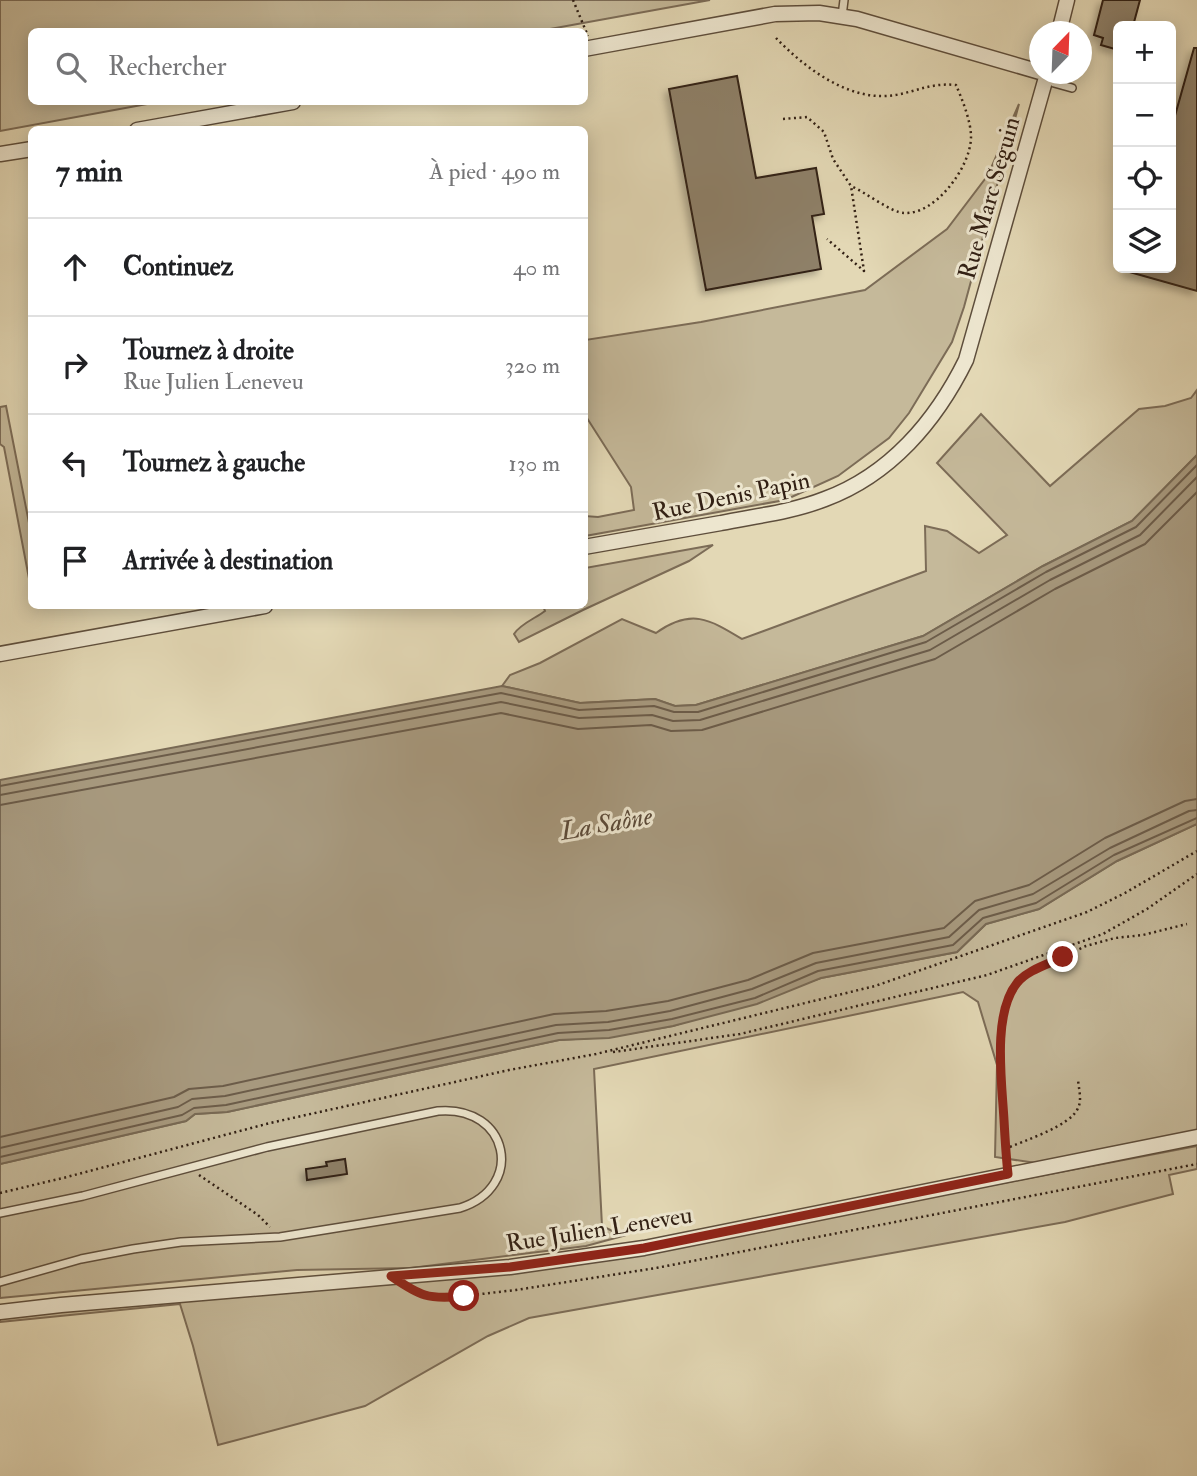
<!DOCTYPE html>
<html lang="fr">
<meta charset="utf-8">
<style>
:root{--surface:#fff;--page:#f6f6f6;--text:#202124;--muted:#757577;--line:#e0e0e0}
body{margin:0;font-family:"IM FELL Double Pica",serif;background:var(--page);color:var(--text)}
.controls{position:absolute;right:21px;top:21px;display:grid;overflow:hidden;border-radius:10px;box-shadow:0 4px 18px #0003}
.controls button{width:63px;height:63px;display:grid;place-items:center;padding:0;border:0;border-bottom:2px solid var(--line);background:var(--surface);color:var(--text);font:35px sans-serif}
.compass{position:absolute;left:1029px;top:21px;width:63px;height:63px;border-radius:50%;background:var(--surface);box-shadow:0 4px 18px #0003;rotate:23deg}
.stop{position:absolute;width:21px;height:21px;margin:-16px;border:5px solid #8f2418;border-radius:50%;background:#fff}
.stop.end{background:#8f2418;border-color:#fff;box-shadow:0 2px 7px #0008}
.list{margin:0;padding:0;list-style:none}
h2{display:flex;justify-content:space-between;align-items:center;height:91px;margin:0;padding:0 28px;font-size:30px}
h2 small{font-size:23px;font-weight:400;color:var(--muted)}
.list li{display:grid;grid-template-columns:46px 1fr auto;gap:21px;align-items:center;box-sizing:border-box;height:98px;padding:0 28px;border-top:2px solid var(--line)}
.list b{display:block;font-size:26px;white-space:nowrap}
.list p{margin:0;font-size:23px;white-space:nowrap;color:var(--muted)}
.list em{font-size:23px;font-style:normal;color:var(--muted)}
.icon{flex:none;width:38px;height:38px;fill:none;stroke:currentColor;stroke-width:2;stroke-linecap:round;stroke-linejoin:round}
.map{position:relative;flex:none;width:1197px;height:1476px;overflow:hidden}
.search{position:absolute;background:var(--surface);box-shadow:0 4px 18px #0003;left:28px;top:28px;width:560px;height:77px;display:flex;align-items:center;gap:18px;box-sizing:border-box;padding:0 24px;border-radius:10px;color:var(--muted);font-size:26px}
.panel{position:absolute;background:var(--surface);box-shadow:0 4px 18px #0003;left:28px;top:126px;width:560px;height:483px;border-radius:10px}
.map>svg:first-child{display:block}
.green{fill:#c5b99a;stroke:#7c6c57;stroke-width:2}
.water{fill:#a7997e;stroke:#786954;stroke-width:2}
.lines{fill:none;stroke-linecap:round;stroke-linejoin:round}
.shore{stroke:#6c5c49;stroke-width:2}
.building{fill:#8e8068;stroke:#322014;stroke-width:2;filter:url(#shadow)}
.service-casing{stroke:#5e4e3c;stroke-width:10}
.minor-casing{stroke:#5e4e3c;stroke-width:17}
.path{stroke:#322014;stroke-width:2.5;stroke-dasharray:2 3.5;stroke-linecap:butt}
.service{stroke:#ede6cf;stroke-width:7}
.minor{stroke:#ede6cf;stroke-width:14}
.route{stroke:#8f2418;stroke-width:9}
.labels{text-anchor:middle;stroke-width:6;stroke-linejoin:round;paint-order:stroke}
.street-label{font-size:24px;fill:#322014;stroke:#ede6cf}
.water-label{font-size:26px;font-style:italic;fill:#5b4a39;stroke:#ede6cf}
</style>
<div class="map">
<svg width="1197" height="1476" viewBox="0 0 1197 1476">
<defs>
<filter id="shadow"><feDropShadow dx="-4" dy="4" stdDeviation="3.5" flood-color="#0004"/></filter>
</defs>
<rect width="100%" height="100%" fill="#e3d8b5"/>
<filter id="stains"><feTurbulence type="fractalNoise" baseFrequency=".00286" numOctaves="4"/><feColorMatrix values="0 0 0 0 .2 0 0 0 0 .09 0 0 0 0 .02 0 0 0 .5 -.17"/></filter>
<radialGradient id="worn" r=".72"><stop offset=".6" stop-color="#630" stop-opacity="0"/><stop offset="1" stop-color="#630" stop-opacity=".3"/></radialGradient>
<path class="green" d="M0,0h710l-171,31 -507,1v70h126l-158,29z
M1019,104l-55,203 -12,35 -43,71 -20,25 -51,38 -53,24 -200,36v-20l13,1 36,-7 -3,-23 -46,-72v-75l116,-18 164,-32 82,-61 41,-54z
M1197,390v65l-65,66 -89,45 -120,70 -227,69 -21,1 -20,-7 -75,4 -78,-17 8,-11 30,-12 82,-44 34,14c35,-25 53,-14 86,6l184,-68 -1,-45 22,5 32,22 28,-18 -70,-72 44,-49 69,72 89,-77 26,-3 26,-8z
M6,406l25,127v56l-27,-142 -4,-3v-37z
M713,545l-24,16 -106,49 -64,32 -5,-8c6,-10 22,-16 31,-23l-2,-5h41l1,-38z
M1197,824v308l-161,31 -41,-6 2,-92 -19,-63 -15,-10 -369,77 8,157 21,10 -37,10 -175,22 -114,2 -297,28v-134l186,-43 9,-7 32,-2 332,-72 50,-3 64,-11 148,-48 136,-26 29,-28 53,-15 78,-48z
M1197,1146v23l-28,6 4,19 -108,28 -536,96 -41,18 -123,70 -147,39 -25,-99 -13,-42 -180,18v-4l147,-16 246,-18 568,-93z"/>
<path class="water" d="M1197,455v369l-80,37 -78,48 -53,15 -29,28 -136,26 -64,26 -84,22 -64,12 -50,2 -332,72 -32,2 -9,7 -186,43v-384l502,-94 78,17 75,-4 20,7 21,-1 227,-69 120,-70 89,-45z"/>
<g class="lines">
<path class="shore" d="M0,786l501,-93 78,17 75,-4 20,6h24l228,-70 120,-70 90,-45 61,-62
M0,795l501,-93 78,16 73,-3 21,6 27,-1 230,-70 120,-70 90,-45 57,-58
M0,805l501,-92 77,16 73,-4 20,6 31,-1 233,-71 120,-70 90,-45 52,-52
M0,1137l174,-40 15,-8 34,-3 331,-72 52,-3 62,-10 80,-21 65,-27 131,-25 31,-27 54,-16 76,-47 80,-37 12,-2
M0,1148l178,-41 14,-8 33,-3 331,-71 52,-3 62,-11 82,-22 64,-26 133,-26 30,-27 54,-16 77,-46 79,-37 8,-1
M0,1157l182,-42 12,-7 32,-3 332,-72 51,-3 63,-11 83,-21 63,-27 135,-26 30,-27 53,-15 78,-48 83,-37"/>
</g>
<path class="building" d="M1103,0h37l-7,26h-15v24l-17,-5 2,-7 -9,-3z
M1194,48h3v243l-71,-20 1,-3h44v-138z
M737,76l19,102 60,-10 8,46 -12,2 9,53 -115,21 -37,-201z
M345,1159l2,15 -40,6 -1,-11 21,-3 -1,-4z"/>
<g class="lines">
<defs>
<path id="service" d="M842,16l2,-16
M1048,74l6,9 18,5
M0,1213l83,-17 184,-49 171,-36c71,-6 88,76 22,97l-180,29 -99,5 -48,7 -52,10 -81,23"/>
<path id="minor" d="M1059,32l8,-32
M584,49l191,-35 44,-1 38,6 183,53
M137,130l156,-28
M0,154l32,-5
M584,547c46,-8 92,-16 137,-24 35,-7 71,-11 104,-24 65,-24 111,-78 141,-139l81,-286
M0,654l265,-48
M0,1312l61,-7 449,-38 134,-19 553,-111"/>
</defs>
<use href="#service" class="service-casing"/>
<use href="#minor" class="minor-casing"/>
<path class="path" d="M573,0l15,36
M776,38c27,28 68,60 110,58 24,-1 42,-14 70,-11 6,14 15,36 15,52 0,29 -35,78 -67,76 -12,0 -39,-21 -53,-27
M783,119l24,-2 17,15 9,27 18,27 13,85 -37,-32
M613,1052l127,-18 247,-59 116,-41 44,-25 50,-35
M1005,1149c18,-8 66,-23 73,-41 4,-8 1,-18 0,-28
M1006,1162l-6,-117 10,-50 7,-11 24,-17 45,-21 29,-8 28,-3 44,-11
M199,1175l59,40 12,12
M0,1193l67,-16 203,-54 239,-53 87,-16 279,-68 212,-74 38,-19 72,-42
M408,1288l6,4 24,7 78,-9 140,-22 541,-104"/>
<use href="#service" class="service"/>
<use href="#minor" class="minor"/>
</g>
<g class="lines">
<path class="route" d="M464,1296c-36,4 -44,0 -73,-20l119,-9 134,-19 364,-74c-2,-18 -3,-36 -4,-54 -2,-37 -12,-106 13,-137 10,-13 32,-19 46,-26"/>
</g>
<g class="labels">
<g class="street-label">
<text transform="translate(989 198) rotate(-74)" y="8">Rue Marc Seguin</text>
<text transform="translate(731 496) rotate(-12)" y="8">Rue Denis Papin</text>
<text transform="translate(599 1229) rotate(-9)" y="8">Rue Julien Leneveu</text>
</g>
<g class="water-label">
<text transform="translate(606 823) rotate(-10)" y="9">La Saône</text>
</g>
</g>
<rect width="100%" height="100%" filter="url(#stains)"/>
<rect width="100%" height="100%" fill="url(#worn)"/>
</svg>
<div class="controls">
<button>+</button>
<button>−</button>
<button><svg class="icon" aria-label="locate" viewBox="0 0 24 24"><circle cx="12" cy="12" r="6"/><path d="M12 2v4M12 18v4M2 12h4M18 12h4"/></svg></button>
<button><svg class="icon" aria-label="layers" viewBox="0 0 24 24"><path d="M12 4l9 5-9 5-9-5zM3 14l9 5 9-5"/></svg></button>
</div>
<svg class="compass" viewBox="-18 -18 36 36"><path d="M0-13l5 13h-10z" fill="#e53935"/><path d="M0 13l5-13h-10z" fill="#757577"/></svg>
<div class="stop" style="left:464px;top:1296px"></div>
<div class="stop end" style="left:1063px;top:957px"></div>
<div class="search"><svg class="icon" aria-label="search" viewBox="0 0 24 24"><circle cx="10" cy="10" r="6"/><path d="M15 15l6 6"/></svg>Rechercher</div>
<section class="panel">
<h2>7 min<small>À pied · 490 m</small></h2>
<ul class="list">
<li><svg class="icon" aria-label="ahead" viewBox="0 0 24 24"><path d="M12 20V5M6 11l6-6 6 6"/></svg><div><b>Continuez</b></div><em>40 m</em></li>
<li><svg class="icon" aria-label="right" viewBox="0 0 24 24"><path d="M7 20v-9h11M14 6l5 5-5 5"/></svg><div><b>Tournez à droite</b><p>Rue Julien Leneveu</p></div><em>320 m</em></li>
<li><svg class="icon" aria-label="left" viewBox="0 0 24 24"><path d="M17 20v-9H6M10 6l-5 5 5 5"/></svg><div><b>Tournez à gauche</b></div><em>130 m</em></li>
<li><svg class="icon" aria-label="arrive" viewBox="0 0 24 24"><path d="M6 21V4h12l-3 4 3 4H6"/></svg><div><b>Arrivée à destination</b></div></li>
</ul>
</section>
</div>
